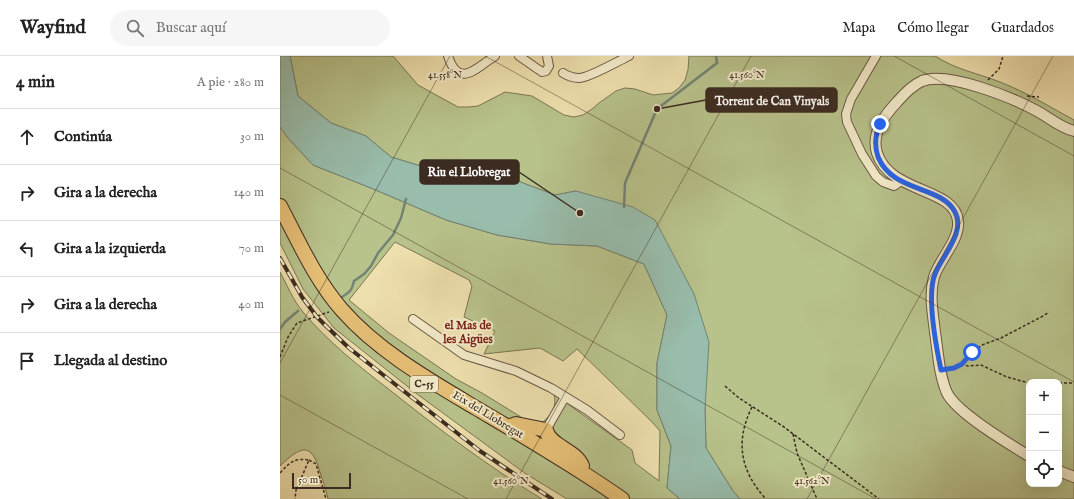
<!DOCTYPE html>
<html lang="es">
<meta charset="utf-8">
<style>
:root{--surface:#fff;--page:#f6f6f6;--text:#222;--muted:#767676;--line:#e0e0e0}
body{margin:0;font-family:"IM FELL English",serif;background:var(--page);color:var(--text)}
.controls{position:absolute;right:12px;bottom:12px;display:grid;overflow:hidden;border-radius:8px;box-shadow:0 4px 16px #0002}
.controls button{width:36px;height:36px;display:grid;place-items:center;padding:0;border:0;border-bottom:1px solid var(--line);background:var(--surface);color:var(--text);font:20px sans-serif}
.scale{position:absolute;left:12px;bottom:10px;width:59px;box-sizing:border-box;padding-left:4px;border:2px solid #3b2b20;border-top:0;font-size:11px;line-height:14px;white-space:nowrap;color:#3b2b20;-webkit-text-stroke:3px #f4ebca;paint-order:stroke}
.stop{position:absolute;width:12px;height:12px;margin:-9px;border:3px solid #2563eb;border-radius:50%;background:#fff}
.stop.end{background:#2563eb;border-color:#fff;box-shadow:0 1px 4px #0008}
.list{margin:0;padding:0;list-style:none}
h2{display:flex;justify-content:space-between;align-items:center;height:52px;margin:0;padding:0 16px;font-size:17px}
h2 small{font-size:13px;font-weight:400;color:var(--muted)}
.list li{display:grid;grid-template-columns:26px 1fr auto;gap:12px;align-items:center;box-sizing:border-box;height:56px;padding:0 16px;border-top:1px solid var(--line)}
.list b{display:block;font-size:15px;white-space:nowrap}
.list em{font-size:13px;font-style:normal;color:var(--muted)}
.icon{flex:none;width:22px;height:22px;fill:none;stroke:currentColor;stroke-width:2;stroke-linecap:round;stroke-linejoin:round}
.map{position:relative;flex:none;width:794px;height:443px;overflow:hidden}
header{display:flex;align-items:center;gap:24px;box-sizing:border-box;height:56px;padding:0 20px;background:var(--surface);border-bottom:1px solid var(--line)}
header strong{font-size:19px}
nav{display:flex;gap:22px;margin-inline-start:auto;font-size:14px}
.search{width:280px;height:36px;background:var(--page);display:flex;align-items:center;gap:10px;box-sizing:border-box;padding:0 14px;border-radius:22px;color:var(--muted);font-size:15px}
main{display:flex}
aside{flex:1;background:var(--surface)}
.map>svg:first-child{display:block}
</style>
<header>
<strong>Wayfind</strong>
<div class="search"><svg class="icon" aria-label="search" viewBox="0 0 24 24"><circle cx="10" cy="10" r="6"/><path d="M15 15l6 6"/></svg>Buscar aquí</div>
<nav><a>Mapa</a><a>Cómo llegar</a><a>Guardados</a></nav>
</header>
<main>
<aside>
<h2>4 min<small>A pie · 280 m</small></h2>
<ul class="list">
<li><svg class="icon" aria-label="ahead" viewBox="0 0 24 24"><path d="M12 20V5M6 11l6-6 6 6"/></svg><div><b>Continúa</b></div><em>30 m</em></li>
<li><svg class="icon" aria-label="right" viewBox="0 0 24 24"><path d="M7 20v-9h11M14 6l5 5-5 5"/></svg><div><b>Gira a la derecha</b></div><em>140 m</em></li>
<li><svg class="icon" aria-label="left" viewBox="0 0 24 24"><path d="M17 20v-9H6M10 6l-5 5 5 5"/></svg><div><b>Gira a la izquierda</b></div><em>70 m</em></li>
<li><svg class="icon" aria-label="right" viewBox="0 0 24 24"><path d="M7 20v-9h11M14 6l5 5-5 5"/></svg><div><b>Gira a la derecha</b></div><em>40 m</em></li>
<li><svg class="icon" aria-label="arrive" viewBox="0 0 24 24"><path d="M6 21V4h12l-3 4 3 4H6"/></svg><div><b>Llegada al destino</b></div></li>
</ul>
</aside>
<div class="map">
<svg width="794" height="443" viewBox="0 0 794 443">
<rect width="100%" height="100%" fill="#eee0ae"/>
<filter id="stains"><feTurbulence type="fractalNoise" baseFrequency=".005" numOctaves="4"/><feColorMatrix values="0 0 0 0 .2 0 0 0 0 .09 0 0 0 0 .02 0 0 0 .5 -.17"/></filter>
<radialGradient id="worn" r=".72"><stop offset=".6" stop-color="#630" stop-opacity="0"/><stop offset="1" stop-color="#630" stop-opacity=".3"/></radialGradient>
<path fill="#b8c28b" stroke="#7a7656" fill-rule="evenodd" d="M10 0H113L138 29 178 51H188L198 50 225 36 252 40 284 59 294 61 303 59 312 53 319 47 336 35 345 32 355 33 373 39 392 37 399 32 405 24 408 14 409 0H655C677 14 697 17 720 26 746 36 770 51 794 64V443H460L453 435 426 392 425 352 414 238 296 135 275 139 211 115 181 122 111 101 86 80 51 67 18 40ZM749 326H779V428H749Z
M0 71 8 82 33 109 91 132 166 164 217 179 271 188 317 190 364 208 387 259 377 307V354L391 390 387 432 400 443H287L246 418 137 338 54 272 23 233 0 187ZM115 186 189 224 192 230 184 261 215 275 204 298 260 292 283 305 297 293 370 364 380 375 379 425 355 407 352 394 274 338C277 351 272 358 263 366H249L202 337 176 323 109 277 69 244Z
M0 216C7 229 13 244 23 256 48 286 80 311 111 335 160 374 209 411 262 443H48C46 434 43 425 40 416 31 385 21 390 0 410Z"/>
<path fill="#99bdac" stroke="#738374" d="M0 0H10L18 40 51 67 86 80 111 101 180 122 211 115 275 139 296 135 353 151 375 164 414 238 429 286 425 352 426 392 453 435 460 443H400L387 432 391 390 377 354V307L387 259 364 208 317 190 271 188 217 179 166 164 91 132 33 109 8 82 0 71Z"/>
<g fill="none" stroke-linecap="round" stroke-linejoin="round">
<path stroke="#738374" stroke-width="2.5" d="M344 151 345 127 377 53 437 7 436 0
M62 241C70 236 72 234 74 225L84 218 91 210 98 197 113 179 121 162 126 143
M0 273 5 266 18 255"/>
<g stroke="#685844" stroke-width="10">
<path id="minor" d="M168 0C179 34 197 11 215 0
M239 0 262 16 266 15 269 10 267 0
M596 0 571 43 566 58 567 66 582 98 596 120 603 126 614 130 621 125
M283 17C288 20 293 22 299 22 309 22 338 5 349 0
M133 263 184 299 236 315 271 332 307 354 340 379
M266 374 285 341"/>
</g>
<g stroke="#685844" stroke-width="12">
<path id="tertiary" d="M749 400C729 388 677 357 667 337 659 319 658 296 655 276 653 258 649 239 654 221 659 204 680 184 678 165 675 131 610 138 597 97 591 77 604 60 617 46 624 38 633 29 642 25 668 15 733 42 757 55 768 61 781 72 794 75
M779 415 794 421"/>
</g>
<g stroke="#3b2b20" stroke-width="16">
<path id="trunk" d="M0 150C19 186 35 223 62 254 98 295 149 324 196 352 245 381 295 410 342 443
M228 371 236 368 266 374C269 390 296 394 302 410L300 415"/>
</g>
<path stroke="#3b2b20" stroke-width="1.5" stroke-dasharray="3 2" stroke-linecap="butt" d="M708 24 719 13 723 0
M747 40 759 41
M0 301 8 281 17 267 49 256
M681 308 688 310 701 309 727 321 749 327
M670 312 681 308 687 301 702 289 721 282 763 260 769 256
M779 327H794
M445 330 459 342 504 371 599 443
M472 351C455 385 460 415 486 443
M513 378 517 397 537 443
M29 404 36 408 46 443
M0 417C10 406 14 402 29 404L16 434 15 443"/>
<use href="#minor" stroke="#f4ebca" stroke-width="8"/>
<use href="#tertiary" stroke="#f4ebca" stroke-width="10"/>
<use href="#trunk" stroke="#e7c077" stroke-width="14"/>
<g stroke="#3b2b20" stroke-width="4">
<path id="rail" d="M0 202 22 241 37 261 45 269 69 292 200 395 272 443"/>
</g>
<use href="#rail" stroke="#f4ebca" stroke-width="2.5" stroke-dasharray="8" stroke-linecap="butt"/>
</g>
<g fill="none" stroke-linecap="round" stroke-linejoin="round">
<path stroke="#2563eb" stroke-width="5" d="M600 68C595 79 594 89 598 101 613 137 661 129 675 156 686 176 662 200 655 218 646 240 656 290 661 314L674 312 682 308 692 296"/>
</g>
<path fill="none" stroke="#3b2b20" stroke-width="1" stroke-opacity="0.45" d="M205 0 794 326M614 0 794 100M0 112 596 443M0 307 170 0M0 339 188 443M226 443 471 0M527 443 773 0"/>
<g text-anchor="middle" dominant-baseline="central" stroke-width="4" stroke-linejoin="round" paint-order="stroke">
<rect fill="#f4ebca" stroke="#726553" stroke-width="1" x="130" y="320" width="28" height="16" rx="3"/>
<g font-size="10" font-weight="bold" fill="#3b2b20">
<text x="144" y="328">C-55</text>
</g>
<g font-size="11" fill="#3b2b20" stroke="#f4ebca">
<text transform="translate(208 359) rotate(31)">Eix del Llobregat</text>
</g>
<g font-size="12" font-weight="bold" fill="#7a1f14" stroke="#f4ebca">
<text x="188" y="269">el Mas de<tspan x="188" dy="14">les Aigües</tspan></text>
</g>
</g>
<g font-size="10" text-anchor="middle" fill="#3b2b20" stroke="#f4ebca" stroke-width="4" stroke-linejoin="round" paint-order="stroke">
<text x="165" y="22">41.558°N</text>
<text x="467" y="22">41.560°N</text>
<text x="231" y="428">41.560°N</text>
<text x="532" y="428">41.562°N</text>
</g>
<path fill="none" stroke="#3b2b20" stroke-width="1.5" d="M377 53L426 44M300 157L239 116"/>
<g fill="#3b2b20" stroke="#f4ebca" stroke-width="1.5">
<circle cx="377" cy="53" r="4"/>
<circle cx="300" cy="157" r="4"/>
</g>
<g fill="#3b2b20" stroke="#3b2b20" stroke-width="1.5">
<rect x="426" y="32" width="131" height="24" rx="4"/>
<rect x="140" y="104" width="99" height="24" rx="4"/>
</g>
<g font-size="12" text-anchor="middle" font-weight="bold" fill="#fff">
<text x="492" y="49">Torrent de Can Vinyals</text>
<text x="189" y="120">Riu el Llobregat</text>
</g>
<rect width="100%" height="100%" filter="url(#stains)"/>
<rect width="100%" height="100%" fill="url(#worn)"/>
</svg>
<div class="controls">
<button>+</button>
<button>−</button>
<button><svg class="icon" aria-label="locate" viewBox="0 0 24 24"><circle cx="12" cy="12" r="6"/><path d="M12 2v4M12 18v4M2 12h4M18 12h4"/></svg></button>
</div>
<div class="scale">50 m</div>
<div class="stop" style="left:692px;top:296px"></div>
<div class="stop end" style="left:600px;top:68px"></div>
</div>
</main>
